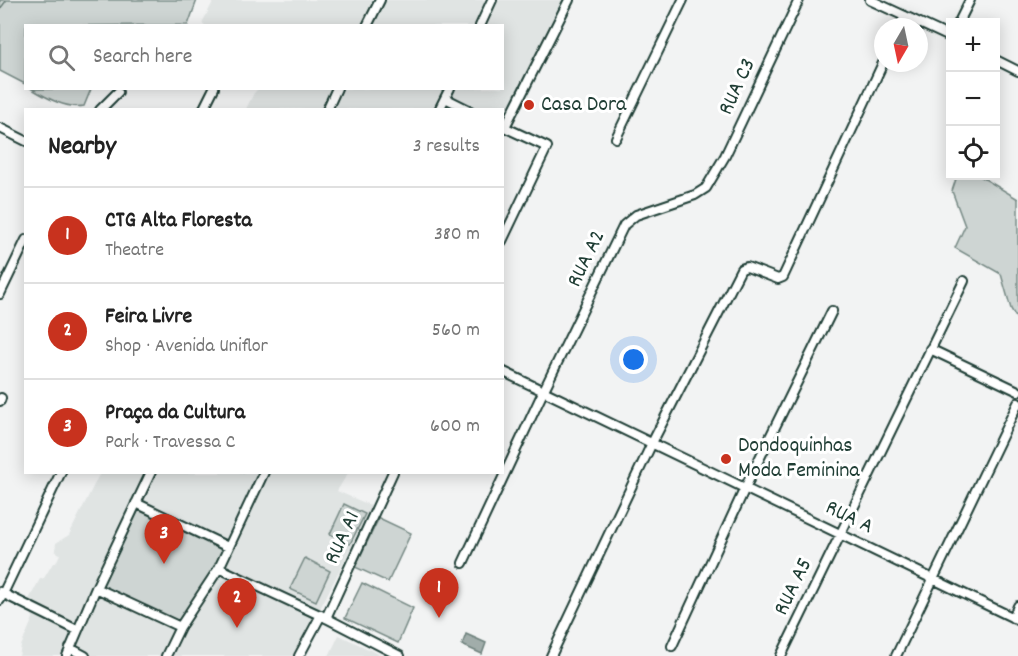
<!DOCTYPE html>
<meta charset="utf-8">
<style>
:root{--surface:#fff;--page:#f2f2f2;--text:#222;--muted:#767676;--line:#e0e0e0;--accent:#c8321e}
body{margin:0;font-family:Dekko,sans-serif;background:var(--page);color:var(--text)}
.controls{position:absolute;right:18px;top:18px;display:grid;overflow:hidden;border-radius:0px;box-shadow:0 3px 15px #0003}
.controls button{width:54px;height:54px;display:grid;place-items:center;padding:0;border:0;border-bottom:2px solid var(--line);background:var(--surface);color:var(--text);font:30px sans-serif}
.compass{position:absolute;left:874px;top:18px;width:54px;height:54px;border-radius:50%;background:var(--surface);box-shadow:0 3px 15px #0003;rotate:189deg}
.you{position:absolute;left:634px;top:360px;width:21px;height:21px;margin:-15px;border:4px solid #fff;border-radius:50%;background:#1a73e8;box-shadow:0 0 0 9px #1a73e833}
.badge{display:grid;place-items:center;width:39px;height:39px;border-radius:50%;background:var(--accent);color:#fff;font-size:20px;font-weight:700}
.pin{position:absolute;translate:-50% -50px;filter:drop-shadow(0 2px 3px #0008)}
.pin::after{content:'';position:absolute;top:32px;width:21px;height:18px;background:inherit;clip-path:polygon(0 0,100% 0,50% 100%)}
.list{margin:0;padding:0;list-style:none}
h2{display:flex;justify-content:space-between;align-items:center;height:78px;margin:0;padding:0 24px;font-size:26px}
h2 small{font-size:20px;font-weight:400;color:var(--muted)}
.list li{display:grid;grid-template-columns:39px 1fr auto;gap:18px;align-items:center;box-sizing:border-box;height:96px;padding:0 24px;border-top:2px solid var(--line)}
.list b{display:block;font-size:22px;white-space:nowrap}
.list p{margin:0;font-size:20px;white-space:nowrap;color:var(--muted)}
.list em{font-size:20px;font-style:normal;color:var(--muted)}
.icon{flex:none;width:33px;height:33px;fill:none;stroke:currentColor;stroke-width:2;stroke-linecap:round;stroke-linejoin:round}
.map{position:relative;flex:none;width:1018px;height:656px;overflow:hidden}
.search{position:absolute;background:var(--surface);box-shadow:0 3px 15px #0003;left:24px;top:24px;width:480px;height:66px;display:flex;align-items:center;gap:15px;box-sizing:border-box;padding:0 21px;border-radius:0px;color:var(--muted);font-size:22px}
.panel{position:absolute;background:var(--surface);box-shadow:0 3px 15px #0003;left:24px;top:108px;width:480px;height:366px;border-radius:0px}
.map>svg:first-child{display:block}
</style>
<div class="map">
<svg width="1018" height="656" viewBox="0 0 1018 656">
<rect width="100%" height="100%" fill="#f2f3f3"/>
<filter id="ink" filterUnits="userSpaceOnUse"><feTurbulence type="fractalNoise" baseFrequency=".0167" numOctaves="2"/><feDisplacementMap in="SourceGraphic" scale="12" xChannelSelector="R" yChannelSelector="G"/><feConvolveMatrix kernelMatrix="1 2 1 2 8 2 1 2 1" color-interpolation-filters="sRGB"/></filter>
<g filter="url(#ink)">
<path fill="#e0e4e3" d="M214 0H564L505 120 503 121 502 110 246 109 254 93 258 89 502 88V26H206L202 23Z
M100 473H348L337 491 372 506 296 656H19L21 646 33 618 27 603 40 579 44 578 53 563H56L60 554 55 551 56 543 69 535Z
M339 635 383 656H329Z"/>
<path fill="#ced5d3" stroke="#768984" stroke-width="1.5" d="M0 0H197L188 25 26 26 25 84 0 71Z
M32 89H91L84 106C66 109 47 98 32 89Z
M957 176H980L1018 199V321L1011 309 1001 274 955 248 965 226 952 191Z
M344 504 365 514 350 544 330 534Z
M136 507 224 547 207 581 179 623 102 586Z
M379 518 411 533 388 582 355 567Z
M305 558 330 571 316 601 290 589Z
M362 583 413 608 398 643 345 618Z"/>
<path fill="#a1adaa" stroke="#6d807b" stroke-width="1.5" d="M466 634 486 643 482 654 462 645Z"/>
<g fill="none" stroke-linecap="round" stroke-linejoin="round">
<path stroke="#6d807b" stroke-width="1.5" d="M0 9 6 1"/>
<g stroke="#1f3d34" stroke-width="12">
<path id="minor" d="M870 0 950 37
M959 22 970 0
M367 26 380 0
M480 26 492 0
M900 27 905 16
M996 60 1018 71
M445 98 469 110
M100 110 118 92
M203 110 214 88
M327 110 337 88
M439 110 450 88
M502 126 547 147 502 241
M505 127 569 0
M0 128 26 141
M616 138 683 0
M0 294 26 240
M930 349 1018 391
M502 371 1018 620
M0 401 1 398
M136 503 228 547
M463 563 543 392 624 225 636 215 695 195 706 188 725 156 799 0
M219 568 326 618 400 656
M96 588 180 627
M0 592 77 630
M0 600 61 472
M326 618 393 472
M1013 618 1018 606
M672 646 745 488 832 311
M70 648 85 656
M67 656 96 588 151 472
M166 656 180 627 219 568 264 472
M299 656 321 615
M551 656 652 443 741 269 747 267 778 279 783 277 883 63
M781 656 964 281
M896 656 1018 403"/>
</g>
<use href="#minor" stroke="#fff" stroke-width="8"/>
</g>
</g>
<g fill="#c8321e" stroke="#fff" stroke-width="2">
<circle cx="529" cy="105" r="6"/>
<circle cx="726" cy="459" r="6"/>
</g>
<g text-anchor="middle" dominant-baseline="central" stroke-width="6" stroke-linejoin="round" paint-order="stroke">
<g font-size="22" fill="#1f3d34" stroke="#fff">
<text transform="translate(738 87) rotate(-65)">RUA C3</text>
<text transform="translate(587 259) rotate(-64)">RUA A2</text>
<text transform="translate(849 518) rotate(26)">RUA A</text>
<text transform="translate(343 538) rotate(-65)">RUA A1</text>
<text transform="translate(794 587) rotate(-64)">RUA A5</text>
</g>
<g font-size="22" fill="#1f3d34" stroke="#fff" text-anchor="start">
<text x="541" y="105">Casa Dora</text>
<text x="738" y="446">Dondoquinhas<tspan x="738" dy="25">Moda Feminina</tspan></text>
</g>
</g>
</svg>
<div class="controls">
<button>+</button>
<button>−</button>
<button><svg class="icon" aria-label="locate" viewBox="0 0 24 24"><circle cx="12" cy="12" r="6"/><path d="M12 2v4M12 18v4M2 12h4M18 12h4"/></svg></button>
</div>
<svg class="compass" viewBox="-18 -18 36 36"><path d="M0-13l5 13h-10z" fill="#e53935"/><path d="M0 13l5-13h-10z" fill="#767676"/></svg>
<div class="you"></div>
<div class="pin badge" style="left:439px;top:618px">1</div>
<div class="pin badge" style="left:237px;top:628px">2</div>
<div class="pin badge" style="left:164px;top:564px">3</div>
<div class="search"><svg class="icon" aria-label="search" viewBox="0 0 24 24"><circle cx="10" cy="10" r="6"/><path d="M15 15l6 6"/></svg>Search here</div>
<section class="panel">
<h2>Nearby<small>3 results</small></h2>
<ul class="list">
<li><span class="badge">1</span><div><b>CTG Alta Floresta</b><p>Theatre</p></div><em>380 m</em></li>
<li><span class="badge">2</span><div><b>Feira Livre</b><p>Shop · Avenida Uniflor</p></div><em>560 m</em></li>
<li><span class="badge">3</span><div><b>Praça da Cultura</b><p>Park · Travessa C</p></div><em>600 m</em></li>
</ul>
</section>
</div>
